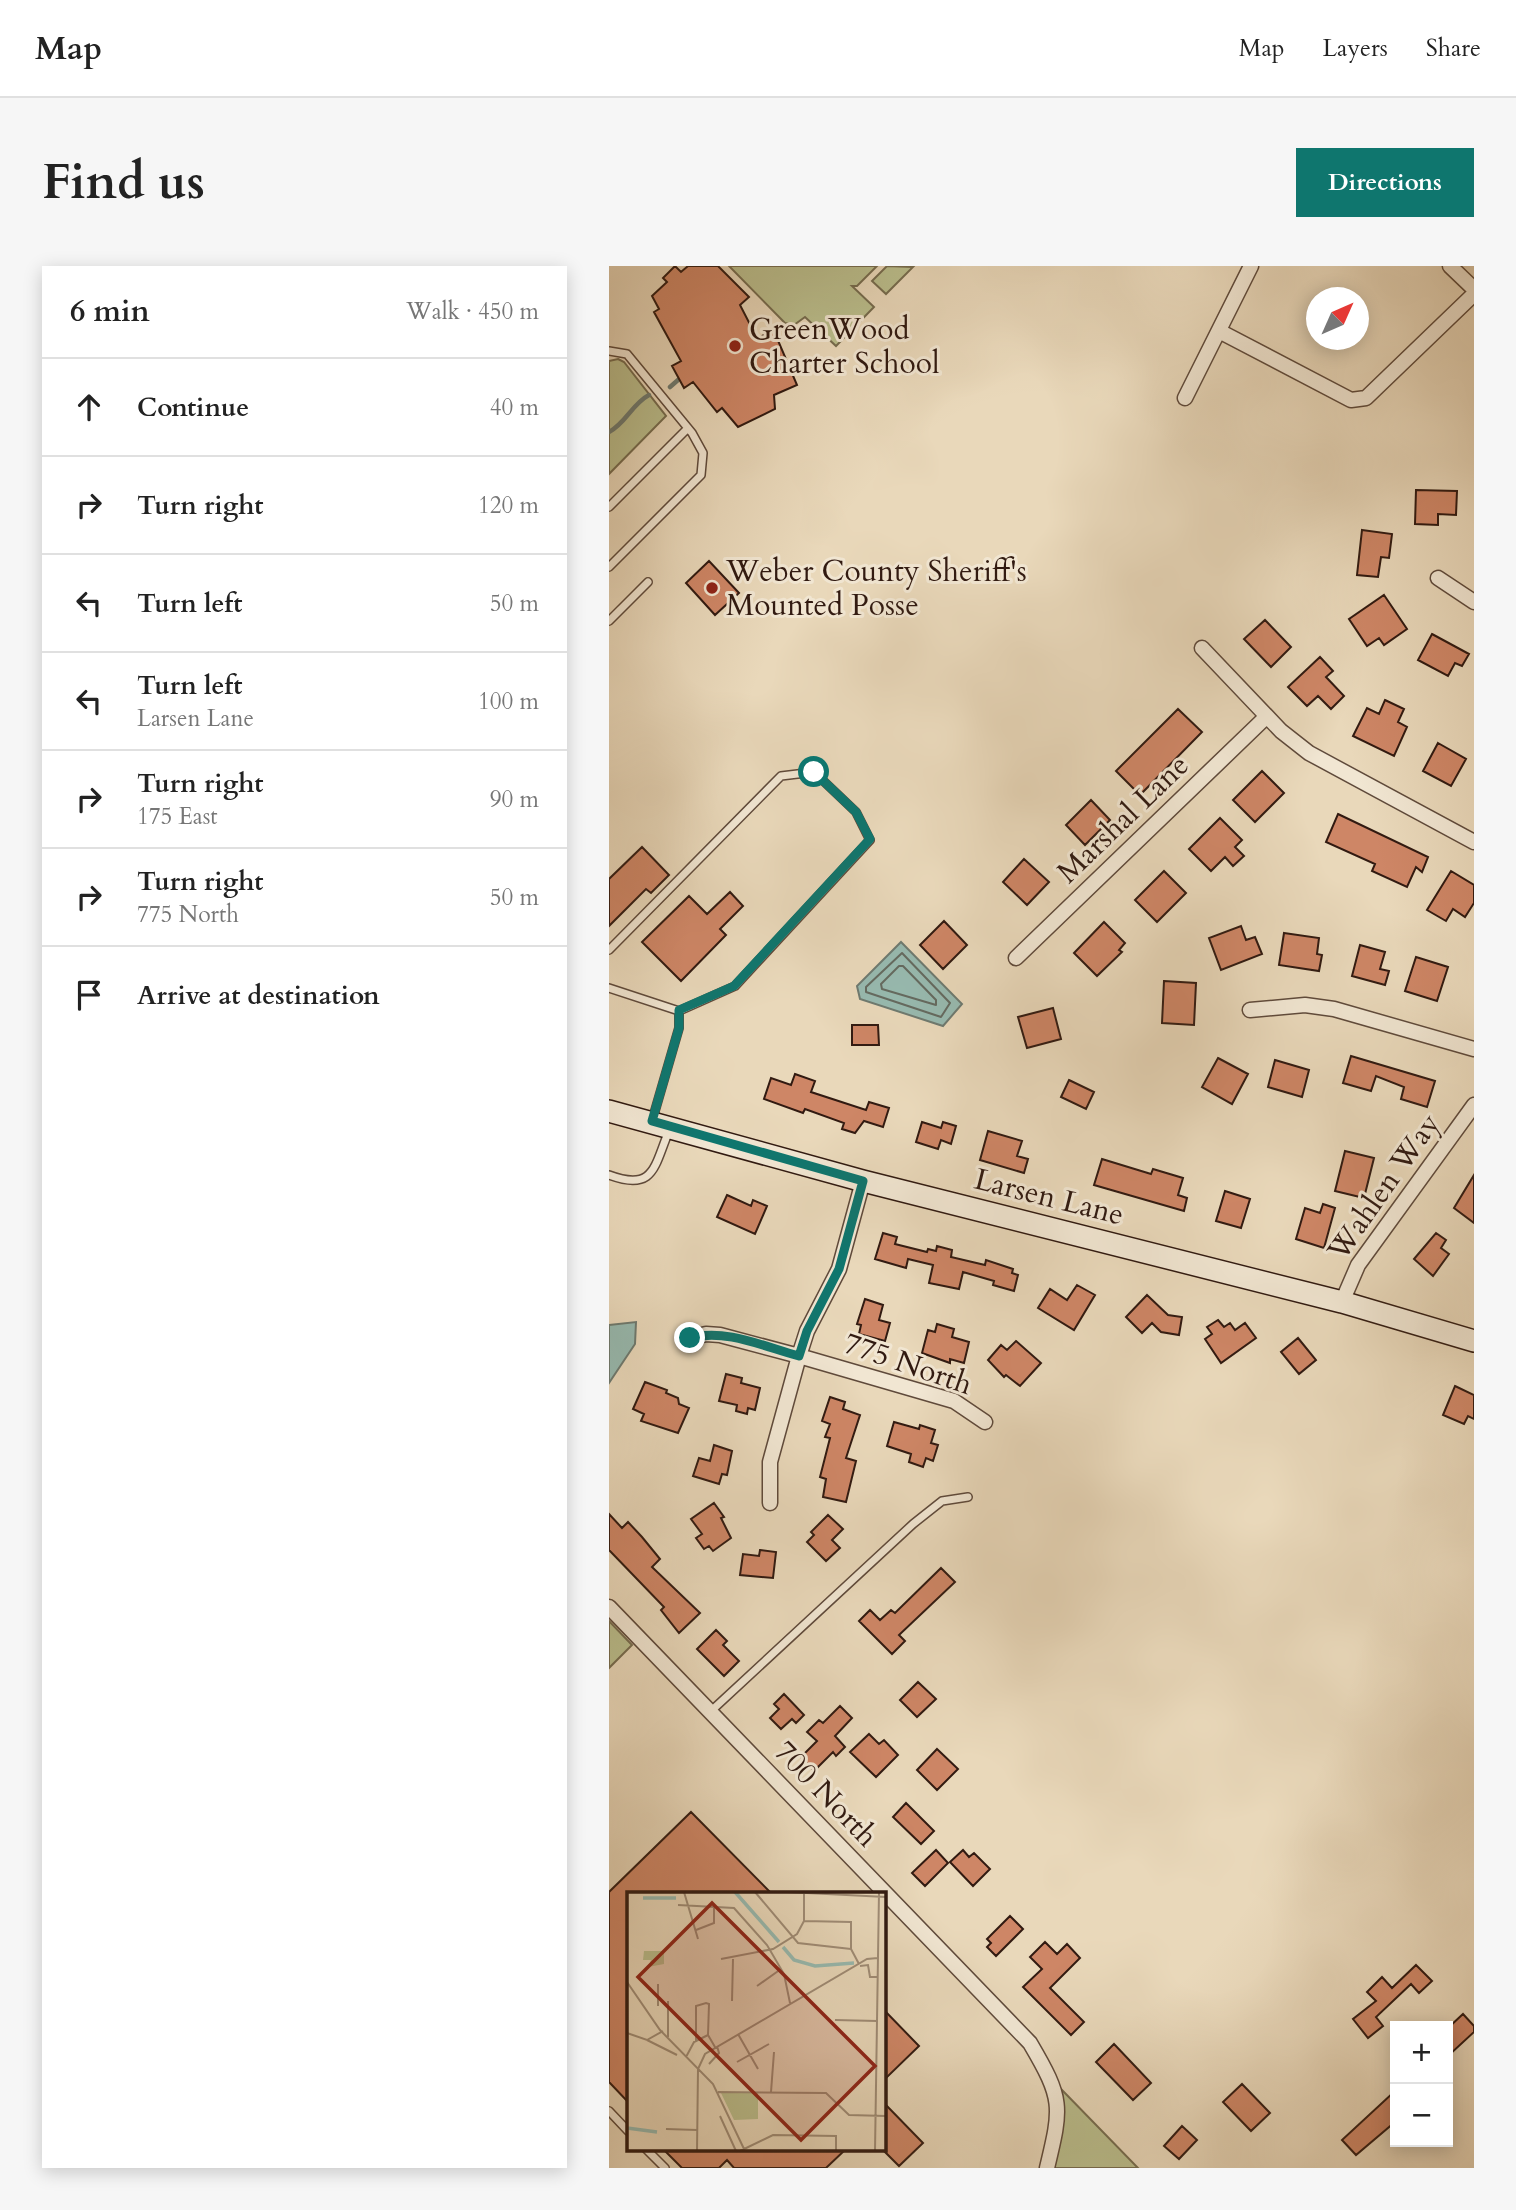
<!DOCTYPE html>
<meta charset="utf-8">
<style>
:root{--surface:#fff;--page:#f6f6f6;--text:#222;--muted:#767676;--line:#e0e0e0;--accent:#0f766e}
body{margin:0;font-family:Cardo,serif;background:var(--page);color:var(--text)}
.controls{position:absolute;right:21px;bottom:21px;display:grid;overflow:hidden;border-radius:0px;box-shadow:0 4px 18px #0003}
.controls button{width:63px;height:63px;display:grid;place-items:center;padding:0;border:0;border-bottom:2px solid var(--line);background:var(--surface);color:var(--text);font:35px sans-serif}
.compass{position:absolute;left:697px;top:21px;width:63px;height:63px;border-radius:50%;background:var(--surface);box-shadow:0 4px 18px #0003;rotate:45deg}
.stop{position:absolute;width:21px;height:21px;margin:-16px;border:5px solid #0f766e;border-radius:50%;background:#fff}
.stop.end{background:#0f766e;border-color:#fff;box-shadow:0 2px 7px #0008}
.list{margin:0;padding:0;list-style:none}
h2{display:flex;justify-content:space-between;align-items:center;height:91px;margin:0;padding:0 28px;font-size:30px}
h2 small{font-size:23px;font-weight:400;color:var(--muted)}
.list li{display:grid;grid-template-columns:46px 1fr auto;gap:21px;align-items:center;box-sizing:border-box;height:98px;padding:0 28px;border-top:2px solid var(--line)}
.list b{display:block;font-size:26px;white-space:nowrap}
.list p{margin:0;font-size:23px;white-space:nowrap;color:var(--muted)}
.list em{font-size:23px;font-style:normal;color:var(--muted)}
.icon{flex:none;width:38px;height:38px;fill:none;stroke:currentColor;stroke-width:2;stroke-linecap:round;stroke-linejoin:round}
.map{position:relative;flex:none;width:865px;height:1902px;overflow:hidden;border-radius:0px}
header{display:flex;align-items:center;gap:42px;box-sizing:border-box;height:98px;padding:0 35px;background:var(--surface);border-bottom:2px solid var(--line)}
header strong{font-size:33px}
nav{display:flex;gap:38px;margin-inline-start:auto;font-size:24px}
.intro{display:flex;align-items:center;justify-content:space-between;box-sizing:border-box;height:168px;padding:0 42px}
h1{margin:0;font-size:49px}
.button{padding:18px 32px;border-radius:0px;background:var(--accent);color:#fff;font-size:24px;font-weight:700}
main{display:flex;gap:42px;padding:0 42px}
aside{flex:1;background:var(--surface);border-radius:0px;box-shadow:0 4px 18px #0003}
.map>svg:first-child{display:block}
</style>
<header>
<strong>Map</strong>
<nav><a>Map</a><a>Layers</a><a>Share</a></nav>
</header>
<div class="intro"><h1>Find us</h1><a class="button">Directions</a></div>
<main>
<aside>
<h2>6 min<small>Walk · 450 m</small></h2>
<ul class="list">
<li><svg class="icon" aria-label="ahead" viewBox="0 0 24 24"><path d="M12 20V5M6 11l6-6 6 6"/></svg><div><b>Continue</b></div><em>40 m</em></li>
<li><svg class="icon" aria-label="right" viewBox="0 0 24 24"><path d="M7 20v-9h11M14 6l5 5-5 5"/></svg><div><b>Turn right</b></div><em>120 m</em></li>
<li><svg class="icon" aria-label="left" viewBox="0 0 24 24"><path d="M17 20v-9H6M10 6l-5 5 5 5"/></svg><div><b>Turn left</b></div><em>50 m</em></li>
<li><svg class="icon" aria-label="left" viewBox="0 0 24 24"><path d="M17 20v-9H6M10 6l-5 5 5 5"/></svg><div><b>Turn left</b><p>Larsen Lane</p></div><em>100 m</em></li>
<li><svg class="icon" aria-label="right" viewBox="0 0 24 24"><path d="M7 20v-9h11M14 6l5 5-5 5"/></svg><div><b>Turn right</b><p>175 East</p></div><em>90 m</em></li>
<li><svg class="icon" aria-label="right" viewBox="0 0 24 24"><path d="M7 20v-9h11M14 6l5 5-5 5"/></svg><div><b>Turn right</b><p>775 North</p></div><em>50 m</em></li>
<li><svg class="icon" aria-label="arrive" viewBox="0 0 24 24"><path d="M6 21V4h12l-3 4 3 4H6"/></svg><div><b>Arrive at destination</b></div></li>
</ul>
</aside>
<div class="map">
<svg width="865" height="1902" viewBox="0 0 865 1902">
<rect width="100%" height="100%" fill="#e9d8ba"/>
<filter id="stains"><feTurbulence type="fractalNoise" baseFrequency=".00286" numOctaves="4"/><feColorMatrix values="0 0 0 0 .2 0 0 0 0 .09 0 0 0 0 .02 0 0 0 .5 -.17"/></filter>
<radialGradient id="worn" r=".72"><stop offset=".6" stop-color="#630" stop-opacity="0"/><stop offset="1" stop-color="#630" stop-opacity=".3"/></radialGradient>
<path fill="#babe8d" stroke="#766c4f" stroke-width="2" d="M120 0H268L248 20H243L265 41 227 80 196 51 185 59 176 57Z
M278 0 304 1 277 28 263 15Z
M9 93 15 96 57 150 0 208V95Z
M0 1355 23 1379 0 1402Z
M453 1824 529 1902H443L455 1852Z"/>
<path fill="#97bab0" stroke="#6e7a70" stroke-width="2" d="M292 676 353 738 334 760 251 733 248 720Z
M27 1056 26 1078 0 1117V1059Z"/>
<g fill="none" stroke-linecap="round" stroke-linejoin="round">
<path stroke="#646a60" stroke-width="2" d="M293 687 341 737 332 751 257 726V721Z
M290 700H294L327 734V739L273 723 272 718Z"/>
<path stroke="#6e7a70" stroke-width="4.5" d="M61 121 69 114
M0 166C17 157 23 138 40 129"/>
</g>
<path fill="#ce8666" stroke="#311a11" stroke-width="2" d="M66 0 72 6 79 0H109L140 31 131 39 148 72 165 65 188 119 165 129 166 143 129 161 113 142 108 146 84 116 75 122 63 100 72 95 45 46 50 43 43 30 58 16 54 12Z
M807 224 848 225 847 249 829 248V259L806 258Z
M753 264 783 268 780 292 772 291 769 311 748 309Z
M100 295 130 327 106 349 77 317Z
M775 329 798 363 775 379 770 372 758 380 740 353Z
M656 354 682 381 662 401 635 373Z
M823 368 860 388 853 400 846 397 839 410 809 394Z
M711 391 724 405 717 411 735 430 722 443 709 430 698 440 679 421Z
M776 434 795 443 789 456 798 461 785 490 744 470 758 442 770 448Z
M569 443 593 466 531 529 507 505Z
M829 477 857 493 842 520 814 505Z
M653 505 675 527 646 556 624 534Z
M482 534 501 554 476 579 457 559Z
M729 548 819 591 813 606 807 601 798 621 763 605 766 598 717 576Z
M611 552 633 574 626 581 635 590 624 600 616 591 602 605 580 583Z
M33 581 60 609 42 627 37 623 0 660V613Z
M415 593 440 616 418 639 394 616Z
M555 605 577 627 548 656 526 634Z
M842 605 865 619V637L856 651 844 643 837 655 818 644Z
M121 626 134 640 111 663 117 669 72 715 33 676 80 630 98 648Z
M335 655 358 679 334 703 311 679Z
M495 656 516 677 510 684 513 686 488 710 465 687Z
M632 660 637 674 646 671 653 688 612 704 600 672Z
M675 667 710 672 708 688 713 689 710 705 670 699Z
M751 679 776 686 771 703 780 705 776 719 743 710Z
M807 691 839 701 828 735 796 725Z
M555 715 587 717 585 759 553 757Z
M444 742 452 773 418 782 409 751Z
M243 759H269L270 779H243Z
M742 790 826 815 818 841 792 833 795 821 767 810 762 825 734 817Z
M609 792 639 808 623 838 593 821Z
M666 794 700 804 693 831 659 821Z
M186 808 206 815 202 826 257 844 260 836 280 842 274 861 255 855 246 867 233 863 235 857 196 843 194 847 155 833 162 812 182 819Z
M460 814 485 826 477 843 452 831Z
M313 856 332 862 334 856 347 860 342 878 332 874 329 883 307 876Z
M379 865 413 875 408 890 419 893 415 907 371 894Z
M736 885 765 892 755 932 726 925Z
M493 893 542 908 544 903 574 912 569 929 578 932 575 945 485 919Z
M865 909V957L845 942Z
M616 925 641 933 632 962 607 955Z
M118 929 142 940 144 934 158 940 146 968 108 951Z
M714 938 726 942 715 982 687 973 696 942 711 947Z
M274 967 288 971 286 978 318 986 319 983 327 985 328 980 343 984 342 991 376 999 377 994 404 1003 403 1007 409 1009 405 1025 384 1019 385 1015 354 1006 350 1023 320 1017 324 999 299 993 297 1002 266 993Z
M827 967 837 974 832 982 840 988 824 1010 805 993Z
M468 1019 486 1029 465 1064 429 1042 441 1023 458 1034Z
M538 1029 559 1049 573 1051 570 1069 552 1066 543 1057 533 1067 517 1051Z
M256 1033 274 1039 270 1054 281 1057 276 1075 250 1068 252 1059 248 1058Z
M609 1054 615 1061 621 1057 626 1064 636 1057 647 1072 612 1097 596 1073 603 1068 598 1061Z
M328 1058 345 1063 343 1071 360 1076 355 1097 341 1093V1097L313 1087 319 1064 326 1066Z
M689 1072 707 1094 690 1108 672 1086Z
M407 1075 432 1097 411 1120 397 1109 395 1111 379 1094 392 1079 398 1084Z
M117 1108 133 1112 132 1117 151 1122 146 1144 139 1142 138 1148 127 1145 128 1139 110 1135Z
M36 1116 58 1124 57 1127 69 1132 70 1138 80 1142 69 1167 32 1155 35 1148 24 1143Z
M846 1120 865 1129V1153L859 1150 855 1158 834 1149Z
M221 1131 236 1136 234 1143 251 1149 237 1192 247 1195 237 1236 214 1231 217 1213 211 1211 221 1172 216 1171 221 1158 213 1155Z
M285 1156 310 1163 311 1159 326 1164 322 1177 329 1179 324 1195 317 1192 314 1201 300 1196 302 1188 278 1180Z
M105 1179 123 1185 118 1209 113 1208 110 1218 84 1210 90 1192 101 1195Z
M105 1237 115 1251 112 1252 122 1272 104 1285 100 1280 95 1283 87 1272 93 1268 82 1253Z
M0 1248 13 1262 19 1256 33 1271 51 1293 43 1301 91 1347 70 1367 52 1344 55 1341 0 1284Z
M219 1249 234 1263 223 1274 231 1282 217 1295 198 1276 205 1269 202 1266Z
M151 1284 167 1286 164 1312 131 1309 134 1288 150 1290Z
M332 1302 346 1316 290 1369 296 1375 283 1388 250 1355 261 1344 271 1354 282 1344 286 1347Z
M107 1364 118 1375 114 1379 130 1395 115 1410 88 1383Z
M309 1416 327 1433 308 1451 291 1434Z
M175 1428 195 1449 187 1457 183 1453 172 1463 161 1452 170 1443 165 1438Z
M231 1440 243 1452 226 1470 236 1481 227 1490 224 1486 205 1505 192 1491 208 1475 198 1466 210 1454 214 1457Z
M260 1468 270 1478 275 1474 289 1489 267 1511 241 1486Z
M328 1483 349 1503 328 1524 308 1504Z
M297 1537 325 1565 312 1578 284 1551Z
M82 1546 162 1627H19V1836L0 1816V1626Z
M327 1584 339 1597 316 1620 303 1607Z
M354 1584 360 1591 365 1587 381 1603 364 1620 341 1596Z
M401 1650 414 1663 387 1690 378 1681 382 1677 378 1673Z
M436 1676 448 1688 458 1678 471 1692 441 1722 475 1756 462 1769 414 1721 433 1703 421 1691Z
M807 1699 823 1715 810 1727 802 1718 767 1751 774 1760 759 1772 744 1753 767 1735 758 1726 773 1711 783 1722Z
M275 1744 310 1780 275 1814Z
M854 1748 865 1760V1766L839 1790V1762Z
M505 1778 542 1817 524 1834 487 1796Z
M633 1818 661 1847 642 1865 614 1836Z
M786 1825V1856L747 1889 733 1874Z
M275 1837 314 1877 290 1900 275 1885Z
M573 1860 588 1874 570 1893 555 1880Z
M54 1883H237L217 1902H125L118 1894 110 1902H73Z"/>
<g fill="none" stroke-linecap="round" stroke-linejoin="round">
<g stroke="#5f4a3b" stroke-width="10">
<path id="lane" d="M0 85 18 88 83 167 94 187 92 209 0 301
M0 241 79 162
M0 355 39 316
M0 684 172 510 205 506 247 546 261 574 126 720 70 745 0 722
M43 855 70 762V745
M0 909C46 926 45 900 60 865
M101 1446 304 1258 333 1235 359 1231
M0 1845 19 1865
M37 1883 56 1902"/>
</g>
<g stroke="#5f4a3b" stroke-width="17">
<path id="street" d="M841 0 865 23
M610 65 742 134 757 132 865 28
M576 132 642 0
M829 312 865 336
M593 382 672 465 700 487 865 576
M407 692 657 451
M641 744 696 739 725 743 865 783
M733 1036 749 999 865 839
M81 1072 97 1068 111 1069 190 1090 345 1135 376 1156
M161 1237V1196L190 1090 198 1065 230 1003 254 915
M0 1341 421 1777C454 1833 453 1840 438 1902"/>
</g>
<g stroke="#311a11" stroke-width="24">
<path id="secondary" d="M0 845 254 915 733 1036 865 1075"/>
</g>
<use href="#lane" stroke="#f1e6d2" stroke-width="7"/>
<use href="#street" stroke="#f1e6d2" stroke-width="14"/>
<use href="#secondary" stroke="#f1e6d2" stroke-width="21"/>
</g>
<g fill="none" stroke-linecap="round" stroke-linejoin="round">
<path stroke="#0f766e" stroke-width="9" d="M81 1072C116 1062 156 1081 190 1090L198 1065 230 1003 254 915 43 855 70 762V744L125 720 261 573 247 546 205 506"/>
</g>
<g fill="#8f2418" stroke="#f1e6d2" stroke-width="2.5">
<circle cx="126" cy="80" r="7"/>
<circle cx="103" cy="322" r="7"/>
</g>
<g text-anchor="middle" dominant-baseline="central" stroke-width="6" stroke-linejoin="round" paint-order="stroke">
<g font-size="30" fill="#311a11" stroke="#f1e6d2" text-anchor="start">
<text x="140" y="63">GreenWood<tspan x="140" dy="34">Charter School</tspan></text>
<text x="117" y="305">Weber County Sheriff's<tspan x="117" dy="34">Mounted Posse</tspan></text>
</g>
<g font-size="30" fill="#311a11" stroke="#f1e6d2">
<text transform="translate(514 553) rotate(-44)">Marshal Lane</text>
<text transform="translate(775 921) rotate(-55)">Wahlen Way</text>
<text transform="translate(440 931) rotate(14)">Larsen Lane</text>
<text transform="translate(299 1098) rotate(19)">775 North</text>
<text transform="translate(217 1528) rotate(46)">700 North</text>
</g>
</g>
<g transform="translate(18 1626)">
<rect width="259" height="259" fill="#e9d8ba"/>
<path d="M17 59H37V72L21 75 24 68H16ZM94 201H131V227L107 228Z" fill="#babe8d"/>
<path fill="none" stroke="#97bab0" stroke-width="3.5" d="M108 0 152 50M16 6H49M156 55 167 68 188 74 227 71M0 236 30 240"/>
<path fill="none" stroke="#9f8c76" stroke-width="2" d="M57 0 71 47M128 0 171 51 224 57M160 0 259 5M51 13 107 16 140 53 157 82 163 111M177 29 224 30V57L232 72M69 38 87 31V13M94 67 146 57 170 42 177 29V0M233 74 241 73 243 85H251M0 90 33 138 86 192 118 259M31 92V114M130 94 154 77M105 109 106 67M208 128 250 129M0 141 20 148 36 139M111 142 131 177M41 145V109M20 148 50 163M69 149V114L79 111 82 112 81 143 88 155M59 165 67 150 81 143M110 170 142 152M82 172 92 161 90 154M91 200 199 201 222 223 259 224M144 200 147 160M93 224 109 259M39 237 70 238M70 259 71 177 78 162 240 67 251 66M113 259 146 243 209 244V259M248 259 252 0"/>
<path fill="#8f2418" fill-opacity="0.15" stroke="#8f2418" stroke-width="3.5" d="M85 11 248 174 174 248 11 85Z"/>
<rect width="259" height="259" fill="none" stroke="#311a11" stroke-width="3.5"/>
</g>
<rect width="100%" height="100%" filter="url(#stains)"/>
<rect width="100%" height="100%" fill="url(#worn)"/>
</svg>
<div class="controls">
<button>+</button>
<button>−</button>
</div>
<svg class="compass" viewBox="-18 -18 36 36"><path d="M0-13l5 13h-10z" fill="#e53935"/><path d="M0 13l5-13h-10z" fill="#767676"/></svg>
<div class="stop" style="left:205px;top:506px"></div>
<div class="stop end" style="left:81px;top:1072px"></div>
</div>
</main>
